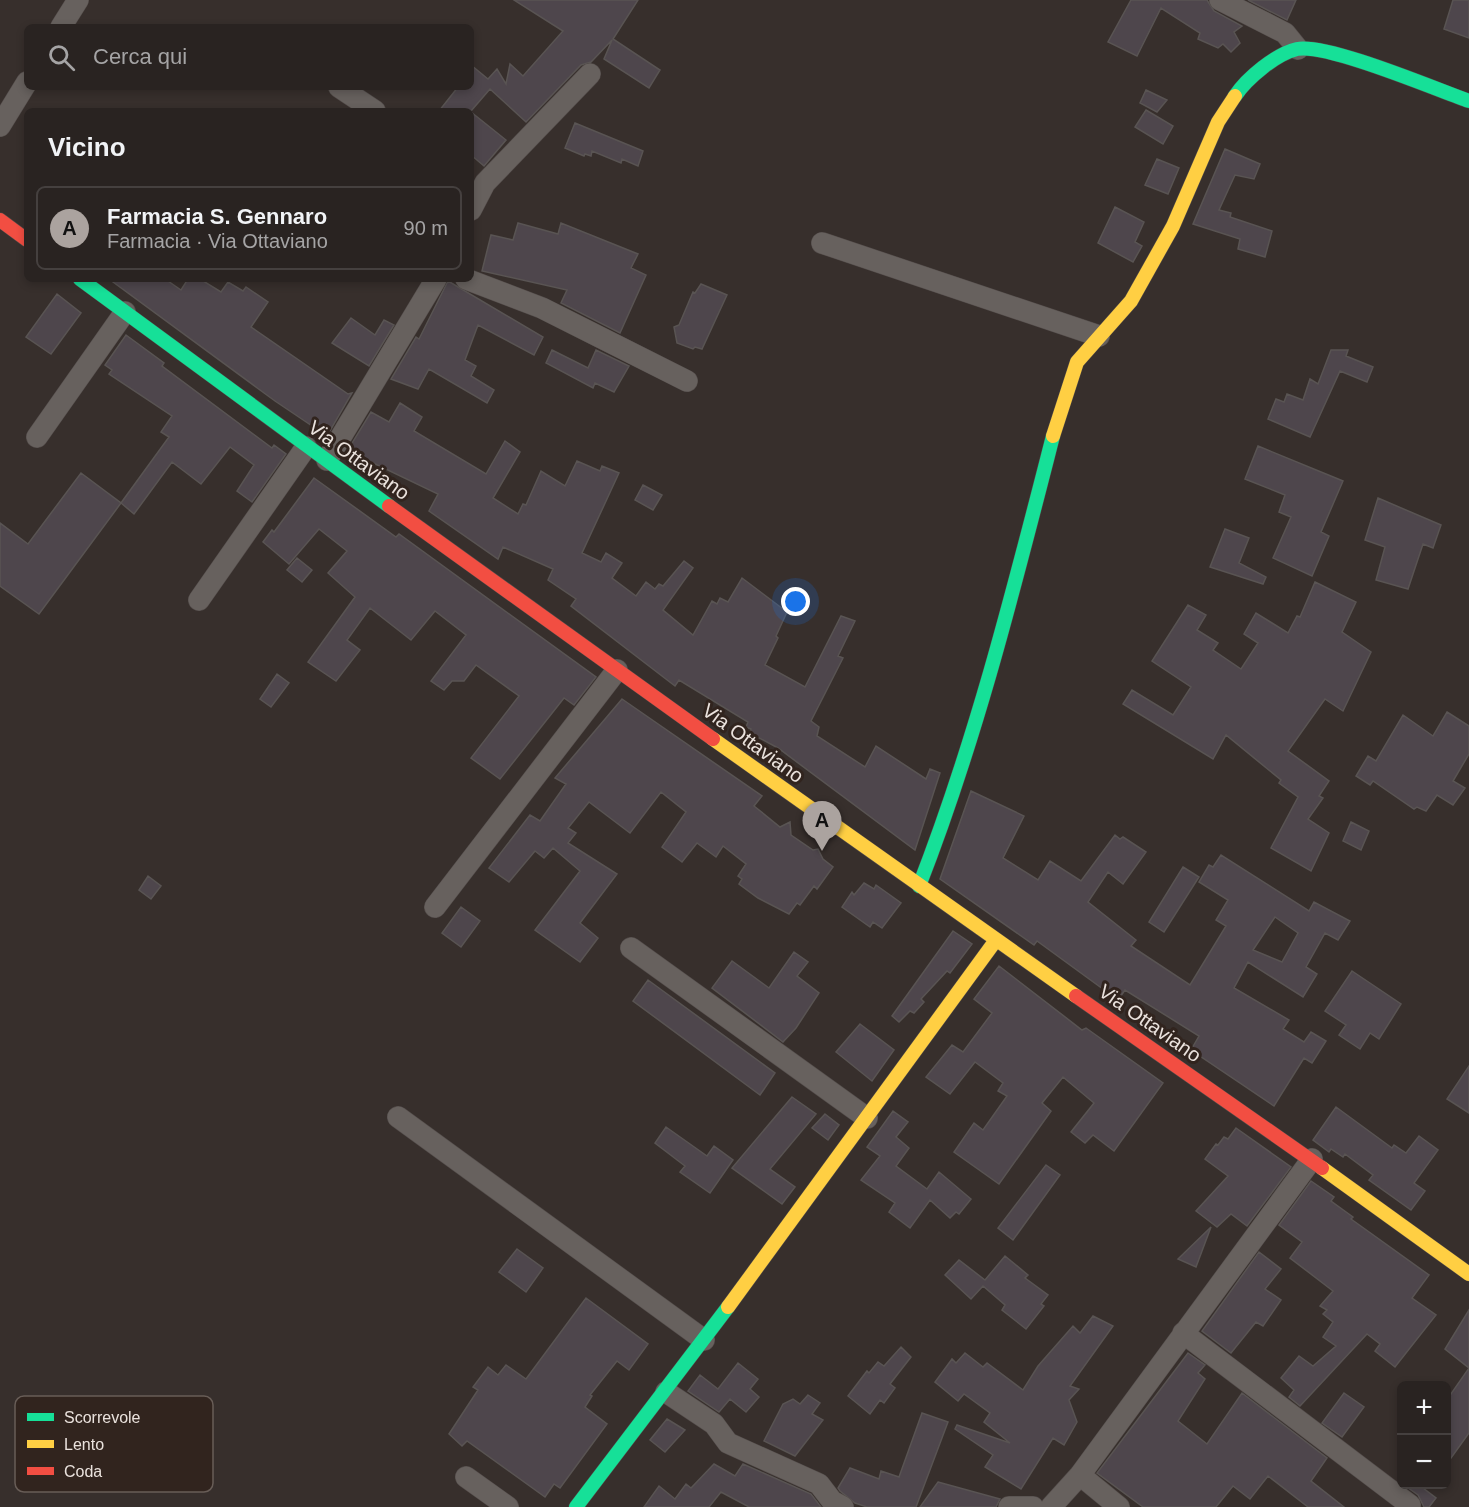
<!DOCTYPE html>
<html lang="it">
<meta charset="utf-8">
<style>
:root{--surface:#292321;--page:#312b2a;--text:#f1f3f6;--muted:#a5a4a5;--line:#45403f;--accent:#aba39f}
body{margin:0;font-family:Arial,sans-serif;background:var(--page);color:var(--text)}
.controls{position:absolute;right:18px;bottom:18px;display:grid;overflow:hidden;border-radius:9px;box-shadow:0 3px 9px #0003}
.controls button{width:54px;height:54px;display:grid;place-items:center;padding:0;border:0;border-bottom:2px solid var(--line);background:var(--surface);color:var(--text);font:30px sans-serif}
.you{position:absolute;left:796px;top:602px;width:21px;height:21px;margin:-15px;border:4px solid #fff;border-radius:50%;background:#1a73e8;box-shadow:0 0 0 9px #1a73e833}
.badge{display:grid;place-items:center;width:39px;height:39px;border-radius:50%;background:var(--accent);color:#111;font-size:20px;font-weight:700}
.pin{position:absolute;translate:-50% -50px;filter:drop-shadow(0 2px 3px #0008)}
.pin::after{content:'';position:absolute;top:32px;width:21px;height:18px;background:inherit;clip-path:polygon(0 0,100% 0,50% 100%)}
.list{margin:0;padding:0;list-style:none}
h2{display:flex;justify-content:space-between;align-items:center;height:78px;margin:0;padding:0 24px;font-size:26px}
h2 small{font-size:20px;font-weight:400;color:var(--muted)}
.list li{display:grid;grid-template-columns:39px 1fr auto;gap:18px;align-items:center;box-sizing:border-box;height:84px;margin:0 12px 12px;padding:0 12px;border:2px solid var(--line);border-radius:9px}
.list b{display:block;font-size:22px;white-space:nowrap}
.list p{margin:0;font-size:20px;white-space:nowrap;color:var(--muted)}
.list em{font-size:20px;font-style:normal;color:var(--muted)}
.icon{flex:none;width:33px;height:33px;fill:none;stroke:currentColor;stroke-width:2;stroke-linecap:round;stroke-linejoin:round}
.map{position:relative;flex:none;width:1469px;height:1507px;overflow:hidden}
.search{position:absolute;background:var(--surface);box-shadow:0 3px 9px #0003;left:24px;top:24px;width:450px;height:66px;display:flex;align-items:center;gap:15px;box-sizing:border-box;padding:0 21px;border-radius:9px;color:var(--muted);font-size:22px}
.panel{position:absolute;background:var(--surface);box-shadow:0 3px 9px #0003;left:24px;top:108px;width:450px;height:174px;border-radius:9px}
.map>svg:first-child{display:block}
</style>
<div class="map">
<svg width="1469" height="1507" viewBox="0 0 1469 1507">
<rect width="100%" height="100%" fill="#372f2c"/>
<path fill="#4e464c" stroke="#595453" stroke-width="1.5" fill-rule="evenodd" d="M514 0H638L613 39 660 70 649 88 604 59 612 40 591 62 581 65 526 122 490 89 471 111H439L458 87H471V65L488 79 497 69 506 84 510 64 523 76 563 31Z
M1131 0H1207L1214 11 1242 26 1234 32 1240 43 1231 52 1223 44 1218 48 1198 39 1200 33 1161 8 1137 56 1108 42Z
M1248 0H1296L1287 20Z
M1453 0H1469V38L1444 29Z
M1146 90 1167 100 1157 112 1140 103Z
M1146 110 1173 126 1163 144 1135 127Z
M471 112 506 140 484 166 471 155Z
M575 123 643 151 638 166 622 159 621 163 592 151 591 156 585 154 584 156 565 148Z
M1225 149 1260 164 1254 179 1235 175 1219 210 1231 213 1230 217 1272 231 1265 257 1238 249 1240 239 1193 224Z
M1157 159 1179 168 1168 194 1145 185Z
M1115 207 1144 222 1135 242 1142 246 1133 262 1098 243Z
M518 223 558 234 561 223 638 254 631 268 646 275 620 333 561 303 567 290 482 271 491 235 513 240Z
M109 279H165L181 290 188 279H200L221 292 228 282 243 291 246 287 268 302 251 327 348 394 352 393 327 436 275 401Z
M448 281 543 337 534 355 478 325 465 360 476 366 471 376 494 390 487 403 429 369 418 389 391 379 416 337 419 339Z
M701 284 727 295 702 349 695 347 693 349 677 343 674 327 679 325 693 292 695 293Z
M57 294 81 313 51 354 26 337Z
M351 318 375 335 384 320 394 325 369 366 332 343Z
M126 335 164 363 162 366 272 448 274 445 286 454 252 502 237 491 254 465 230 447 201 484 172 462 134 514 121 503 169 437 161 432 172 416 109 374 112 370 105 365Z
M552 350 588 368 596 350 629 366 614 392 595 383 593 388 546 363Z
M1331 350H1348L1346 356 1373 367 1367 382 1340 371 1310 437 1268 419 1276 399 1284 402 1287 394 1303 400 1310 379 1318 384Z
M400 403 422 417 414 431 486 474 505 441 520 452 493 498 518 514 523 504 526 505 541 471 565 486 577 461 600 471 602 466 619 473 582 553 601 562 606 553 622 563 612 578 636 596 646 582 655 589 659 584 663 586 684 561 693 568 663 610 693 635 712 601 717 604 720 598 728 602 742 578 787 612 776 636 778 638 765 665 805 687 841 616 855 621 838 656 843 658 811 721 819 727 817 736 865 767 876 746 926 779 930 769 940 773 915 850 778 748 750 733 751 729 746 727 748 722 679 680 675 686 571 606 576 599 548 580 553 569 503 547 498 559 429 511 438 494 367 460 364 465 346 453 371 412 389 422Z
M1258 446 1343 481 1321 532 1329 536 1312 576 1273 558 1291 517 1279 512 1285 495 1245 479Z
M81 473 121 503 39 614 0 586V523L28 544Z
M314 478 396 537 399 534 596 677 574 705 564 698 500 779 471 758 519 696 476 665 464 681H452L444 690 431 681 466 635 435 611 411 640 370 608 347 640 360 650 336 681 308 662 355 597 328 573 347 551 319 529 289 564 263 542 272 530 274 532Z
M643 485 662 495 653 510 635 500Z
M1378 498 1441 525 1433 548 1423 544 1408 589 1376 580 1385 547 1365 540Z
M1225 529 1249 538 1239 563 1266 577 1263 584 1210 567Z
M297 558 312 570 302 582 287 570Z
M1315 582 1356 602 1342 632 1371 652 1343 711 1325 699 1288 751 1329 781 1319 796 1323 798 1308 819 1329 833 1311 871 1271 848 1298 797 1279 783 1281 780 1226 735 1213 759 1123 704 1132 690 1173 715 1191 687 1152 661 1188 605 1206 615 1197 630 1218 643 1213 650 1241 669 1258 643 1244 634 1256 613 1288 633 1297 616 1300 617Z
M277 674 289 683 271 707 260 699Z
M622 699 762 796 754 806 780 827 790 822 791 835 813 850 818 849 823 859 833 867 817 889 814 886 800 905 797 903 789 914 758 898 739 884 742 879 738 876 746 864 723 846 716 857 697 843 682 862 662 847 686 812 661 792 630 833 589 802 568 828 576 833 568 843 617 874 580 923 598 938 580 962 535 930 580 871 553 848 544 858 535 851 509 882 489 868 530 815 540 821 566 784 555 778Z
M1447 712 1469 726V754L1453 781 1465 788 1453 805 1437 795 1426 811 1417 807 1414 809 1373 781 1370 785 1356 776 1368 756 1376 761 1403 715 1433 736Z
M971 791 1024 816 1003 858 1038 880 1050 861 1081 881 1115 835 1120 839 1123 837 1146 852 1123 884 1108 872 1088 902 1136 940 1131 946 1190 985 1226 926 1216 920 1228 900 1199 882 1209 865 1213 867 1221 855 1309 911 1314 902 1350 921 1338 940 1325 933 1306 967 1317 974 1303 997 1248 962 1234 988 1289 1020 1283 1029 1304 1042 1311 1032 1326 1041 1312 1063 1304 1058 1274 1106 1191 1050 1199 1036 1125 990 1118 1000 1037 941 1034 945 940 879ZM1275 917 1298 933 1282 962 1253 950Z
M1351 822 1369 831 1361 850 1343 841Z
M1183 867 1199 877 1164 932 1149 922Z
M148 876 161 886 151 899 139 890Z
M864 883 874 889 876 885 901 903 882 928 873 922 870 927 842 907 852 892 854 895Z
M461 907 480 921 461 947 442 933Z
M953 931 972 944 950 973 947 971 921 999 924 1002 914 1013 910 1011 899 1022 892 1016Z
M794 952 808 962 797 976 819 993 796 1028 783 1042 712 988 732 961 769 988Z
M999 966 1082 1030 1086 1028 1163 1083 1114 1151 1093 1135 1085 1143 1071 1132 1094 1103 1063 1077 1042 1103 1051 1111 999 1184 954 1152 974 1123 983 1130 1007 1096 998 1091 1003 1083 975 1062 950 1094 926 1077 952 1045 963 1052 992 1013 974 999Z
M1352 971 1401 1004 1379 1039 1370 1033 1360 1049 1339 1035 1346 1025 1325 1011Z
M648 980 775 1073 760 1095 633 1001Z
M860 1024 894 1050 872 1081 836 1052Z
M1469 1066V1113L1447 1099Z
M792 1097 816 1114 770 1169 795 1187 782 1204 732 1168Z
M1336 1107 1392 1148 1394 1145 1406 1153 1419 1136 1438 1150 1414 1183 1425 1191 1411 1210 1369 1180 1373 1175 1345 1154 1343 1157 1331 1149 1329 1152 1313 1140Z
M893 1111 908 1122 896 1137 909 1148 896 1166 927 1189 939 1172 971 1199 959 1214 956 1212 950 1218 930 1200 910 1228 889 1212 895 1203 861 1180 880 1156 867 1147Z
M825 1114 839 1125 828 1140 812 1128Z
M666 1127 707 1156 714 1146 733 1160 710 1193 680 1172 685 1166 655 1143Z
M1236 1128 1291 1167 1247 1226 1231 1214 1217 1227 1196 1211 1228 1176 1205 1159 1216 1144 1218 1145 1224 1137 1228 1139Z
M1046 1165 1060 1175 1013 1240 998 1228Z
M1311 1181 1334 1197 1331 1201 1353 1217 1351 1219 1429 1275 1412 1298 1436 1315 1395 1367 1375 1351 1380 1344 1367 1334 1300 1406 1289 1397 1294 1390 1281 1378 1299 1356 1313 1366 1336 1346 1323 1337 1333 1322 1323 1314 1327 1310 1320 1306 1333 1291 1290 1258 1302 1242 1279 1225Z
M1211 1227 1196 1267 1178 1259Z
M517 1249 543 1268 526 1292 499 1272Z
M1259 1252 1281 1269 1265 1289 1281 1300 1263 1326 1256 1322 1231 1353 1202 1331Z
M1005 1256 1028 1275 1025 1278 1048 1295 1041 1304 1044 1306 1026 1329 1002 1310 1005 1305 983 1286 971 1299 945 1275 959 1260 985 1280Z
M586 1298 648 1344 629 1370 617 1361 590 1395 592 1396 585 1407 607 1424 560 1488 554 1484 545 1497 467 1441 462 1446 449 1434 478 1390 473 1387 488 1367 498 1375 506 1365 526 1379Z
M1469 1310V1368L1445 1349Z
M1093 1316 1113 1326 1070 1386 1079 1389 1069 1400 1077 1422 1064 1445 1053 1438 1021 1489 985 1467 993 1455 955 1429 957 1425 1010 1443 984 1422 990 1413 964 1394 958 1401 935 1382 952 1359 956 1363 965 1353 983 1367 987 1363 1023 1390 1038 1366 1073 1326 1080 1333Z
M901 1347 911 1357 890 1384 895 1388 884 1403 880 1400 870 1414 848 1396 867 1371 869 1373 878 1362 884 1366Z
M1188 1353 1205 1365 1198 1373 1205 1379 1178 1421 1207 1444 1242 1393 1327 1458 1311 1481 1344 1507H1308L1268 1476 1250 1499 1233 1486 1216 1507H1143L1097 1473Z
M738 1363 758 1379 750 1389 759 1397 746 1412 730 1399 719 1412 688 1391 700 1375 718 1389Z
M1469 1368V1433L1446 1465V1401Z
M1344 1393 1364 1407 1342 1437 1322 1423Z
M808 1395 820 1403 812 1414 823 1420 795 1456 764 1441 783 1404 793 1399 800 1404Z
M922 1413 948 1422 916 1507H867L855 1503 840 1491 838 1488 850 1468 879 1479 881 1471 899 1477Z
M667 1419 685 1430 665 1452 650 1440Z
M714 1464 735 1476 743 1464 811 1494 821 1507H749L721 1492 709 1507H644L659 1486 675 1499 686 1484 691 1488Z
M938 1482 1000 1499 996 1507H920Z
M1404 1485H1419L1436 1498 1429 1507H1424L1418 1495Z"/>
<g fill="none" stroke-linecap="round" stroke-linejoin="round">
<g stroke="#534c4a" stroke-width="22">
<path id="street" d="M1220 0 1285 33 1298 49
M61 27 78 0
M339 87 375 111
M0 126 27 82
M471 210 485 183 590 74
M822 243 1099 336
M466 279 542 308 687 381
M37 437 125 312
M327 460 436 279
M199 600 306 447
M435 907 617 670
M631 948 867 1118
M398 1117 704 1340
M1183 1333 1410 1505
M666 1392 714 1424 728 1443 819 1484 832 1501 843 1507
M1080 1475 1119 1507
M466 1477 508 1507
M1009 1507H1033
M1051 1507 1080 1475 1312 1159"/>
</g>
<g stroke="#534c4a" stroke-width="15">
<path id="fast" d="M1235 96C1247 78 1276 54 1297 49 1327 43 1435 89 1469 101
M80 279 389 506
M919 886C976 740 1014 588 1053 436
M576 1507 728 1307"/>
</g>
<g stroke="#534c4a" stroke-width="15">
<path id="slow" d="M1053 436 1077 362 1131 301 1173 226 1218 122 1235 96
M713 739 1076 996
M1322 1168 1469 1274
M728 1307 996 940"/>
</g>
<g stroke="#534c4a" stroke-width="15">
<path id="jam" d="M0 220 27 240
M389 506 713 739
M1076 996 1322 1168"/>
</g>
<use href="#street" stroke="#67615e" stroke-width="21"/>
<use href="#fast" stroke="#16e098" stroke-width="14"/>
<use href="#slow" stroke="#ffcf43" stroke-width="14"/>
<use href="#jam" stroke="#f24e42" stroke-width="14"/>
</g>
<g text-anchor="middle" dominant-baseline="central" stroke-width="6" stroke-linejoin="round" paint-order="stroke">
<g font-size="20" fill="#eae2dd" stroke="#31241e">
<text transform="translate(359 460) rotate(36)">Via Ottaviano</text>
<text transform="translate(753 743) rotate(36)">Via Ottaviano</text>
<text transform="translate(1150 1023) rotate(35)">Via Ottaviano</text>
</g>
</g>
<rect x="15" y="1396" width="198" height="96" rx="9" fill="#31241e" stroke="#685d57" stroke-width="1.5"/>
<rect x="27" y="1413" width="27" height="8" fill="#16e098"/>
<rect x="27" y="1440" width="27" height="8" fill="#ffcf43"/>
<rect x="27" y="1467" width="27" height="8" fill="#f24e42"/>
<g font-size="16" fill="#eae2dd">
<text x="64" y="1423">Scorrevole</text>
<text x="64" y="1450">Lento</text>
<text x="64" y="1477">Coda</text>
</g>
</svg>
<div class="controls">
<button>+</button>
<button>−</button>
</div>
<div class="you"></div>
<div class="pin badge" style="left:822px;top:851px">A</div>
<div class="search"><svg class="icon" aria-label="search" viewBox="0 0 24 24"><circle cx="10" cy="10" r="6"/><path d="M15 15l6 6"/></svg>Cerca qui</div>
<section class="panel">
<h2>Vicino<small></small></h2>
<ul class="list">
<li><span class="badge">A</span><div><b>Farmacia S. Gennaro</b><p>Farmacia · Via Ottaviano</p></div><em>90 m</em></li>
</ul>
</section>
</div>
